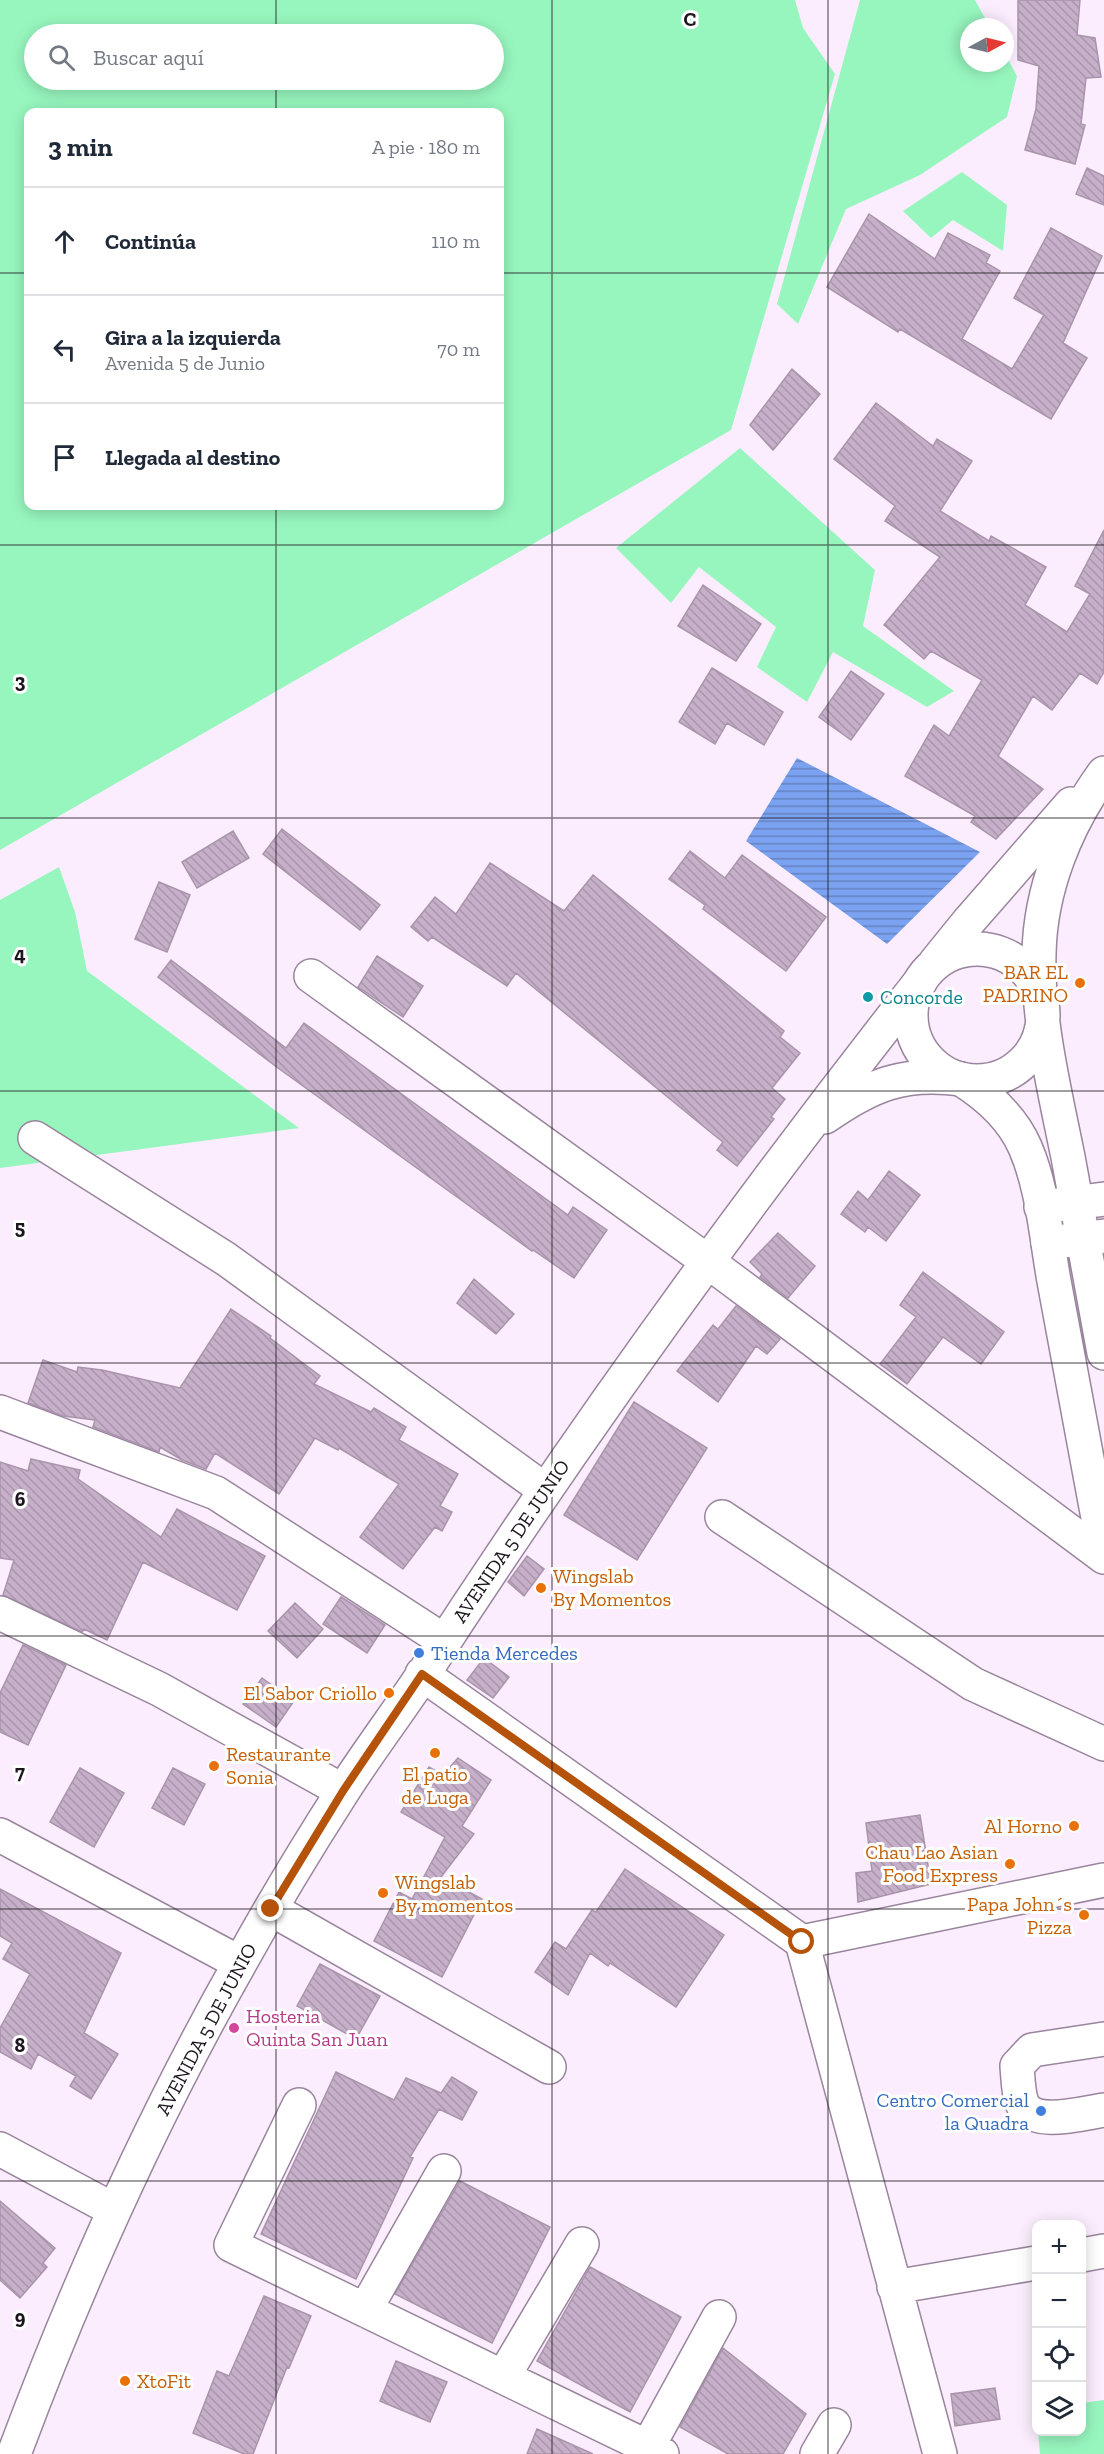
<!DOCTYPE html>
<html lang="es">
<meta charset="utf-8">
<style>
:root{--surface:#fff;--page:#f6f6f7;--text:#1f2937;--muted:#747a83;--line:#e0e1e3}
body{margin:0;font-family:"Zilla Slab",serif;background:var(--page);color:var(--text)}
.controls{position:absolute;right:18px;bottom:18px;display:grid;overflow:hidden;border-radius:12px;box-shadow:0 3px 15px #0003}
.controls button{width:54px;height:54px;display:grid;place-items:center;padding:0;border:0;border-bottom:2px solid var(--line);background:var(--surface);color:var(--text);font:30px sans-serif}
.compass{position:absolute;left:960px;top:18px;width:54px;height:54px;border-radius:50%;background:var(--surface);box-shadow:0 3px 15px #0003;rotate:83deg}
.stop{position:absolute;width:18px;height:18px;margin:-14px;border:4px solid #b45309;border-radius:50%;background:#fff}
.stop.end{background:#b45309;border-color:#fff;box-shadow:0 2px 6px #0008}
.list{margin:0;padding:0;list-style:none}
h2{display:flex;justify-content:space-between;align-items:center;height:78px;margin:0;padding:0 24px;font-size:26px}
h2 small{font-size:20px;font-weight:400;color:var(--muted)}
.list li{display:grid;grid-template-columns:39px 1fr auto;gap:18px;align-items:center;box-sizing:border-box;height:108px;padding:0 24px;border-top:2px solid var(--line)}
.list b{display:block;font-size:22px;white-space:nowrap}
.list p{margin:0;font-size:20px;white-space:nowrap;color:var(--muted)}
.list em{font-size:20px;font-style:normal;color:var(--muted)}
.icon{flex:none;width:33px;height:33px;fill:none;stroke:currentColor;stroke-width:2;stroke-linecap:round;stroke-linejoin:round}
.map{position:relative;flex:none;width:1104px;height:2454px;overflow:hidden}
.search{position:absolute;background:var(--surface);box-shadow:0 3px 15px #0003;left:24px;top:24px;width:480px;height:66px;display:flex;align-items:center;gap:15px;box-sizing:border-box;padding:0 21px;border-radius:33px;color:var(--muted);font-size:22px}
.panel{position:absolute;background:var(--surface);box-shadow:0 3px 15px #0003;left:24px;top:108px;width:480px;height:402px;border-radius:12px}
.map>svg:first-child{display:block}
</style>
<div class="map">
<svg width="1104" height="2454" viewBox="0 0 1104 2454">
<defs>
<pattern id="water-rules" width="6" height="5" patternUnits="userSpaceOnUse" patternTransform="scale(1.5)"><rect width="6" height="5" fill="#7ba2f0"/><path d="M0 2.5h6" fill="none" stroke="#6483c2"/></pattern>
<pattern id="building-back-hatch" width="6" height="6" patternUnits="userSpaceOnUse" patternTransform="scale(1.5)"><rect width="6" height="6" fill="#c6b0c9"/><path d="M-1 5l2 2M0 0l6 6M5-1l2 2" fill="none" stroke="#aa96ac"/></pattern>
</defs>
<rect width="100%" height="100%" fill="#fbedfd"/>
<path fill="#97f6be" fill-rule="evenodd" d="M0 0H795L803 28 835 74 731 430 0 850ZM34 34H494V80H34ZM500 112V506H28V112Z
M860 0H975L990 27H969V63H1005V54L1017 76 1007 117 920 175 846 209 798 324 777 304Z
M962 172 1007 205 1003 251 953 220 931 238 903 211Z
M740 448 875 570 863 626 954 691 927 707 833 652 807 702 757 667 776 627 699 567 671 603 616 548Z
M59 867 75 912 87 971 299 1128 0 1168V900Z
M1104 2400V2454H1040L1038 2432H1082V2403Z"/>
<path fill="url(#water-rules)" d="M797 758 980 852 887 944 746 841Z"/>
<path fill="url(#building-back-hatch)" stroke="#a994ac" stroke-width="1.5" d="M1018 0H1080L1077 35 1095 38 1101 77 1086 78 1081 124 1085 125 1075 164 1025 150 1036 109 1039 66 1018 60Z
M1087 168 1104 176V205L1076 194Z
M869 214 935 259 948 233 990 255 986 263 1000 271 962 339 1012 369 1044 315 1014 298 1051 228 1102 256 1063 343 1087 358 1051 419 900 329 898 332 827 287Z
M792 369 820 394 773 450 750 425Z
M876 403 933 446 937 439 972 461 940 511 989 541 991 536 1046 567 1025 605 1067 632 1090 594 1075 586 1104 530V672L1097 684 1080 673 1052 710 1033 696 998 756 1043 789 996 839 971 822 975 816 905 776 934 725 949 736 982 680 931 651 924 659 884 625 940 557 885 521 895 506 834 459Z
M703 585 761 624 736 661 678 626Z
M712 668 783 712 764 745 727 723 715 744 679 722Z
M851 671 884 694 851 740 819 717Z
M282 829 380 905 360 930 263 854Z
M233 831 249 858 197 888 182 862Z
M690 851 725 878 742 855 826 917 786 971 703 909 705 905 669 879Z
M490 863 564 911 593 875 784 1031 780 1037 800 1053 772 1088 785 1099 771 1117 774 1119 737 1166 717 1150 723 1142 714 1135 516 973 507 986 432 937 428 941 411 927 435 897 456 914Z
M159 882 190 895 167 952 135 939Z
M377 956 423 986 403 1017 358 987Z
M171 960 286 1048 304 1023 568 1215 573 1207 607 1230 574 1278 533 1250 532 1251 278 1068 158 977Z
M889 1171 920 1195 886 1241 868 1227 865 1232 841 1214 858 1191 868 1200Z
M778 1233 815 1266 788 1298 760 1277 762 1274 750 1262Z
M923 1272 1004 1332 981 1364 943 1337 907 1384 880 1364 916 1317 900 1305Z
M474 1279 514 1314 496 1334 457 1303Z
M736 1306 780 1339 767 1354 756 1346 718 1402 677 1371 713 1325 718 1329Z
M231 1309 271 1336 270 1338 320 1376 314 1384 371 1412 374 1408 406 1427 399 1440 458 1474 440 1506 452 1512 442 1531 435 1527 403 1569 360 1537 399 1484 339 1448 338 1450 315 1438 279 1494 215 1453 206 1469 182 1460 160 1447 159 1452 93 1427 95 1420 63 1416 28 1403 43 1360 77 1372 78 1367 102 1370 180 1388Z
M634 1402 707 1448 637 1560 564 1515Z
M31 1459 80 1470 78 1479 161 1537 177 1509 265 1556 237 1610 143 1562 107 1640 84 1629 82 1632 3 1595 14 1560 0 1558V1462L28 1471Z
M527 1556 544 1569 524 1596 508 1582Z
M341 1597 385 1625 367 1653 323 1624Z
M295 1603 323 1629 297 1658 268 1631Z
M23 1645 66 1665 28 1745 0 1732V1693Z
M484 1658 509 1677 493 1698 467 1680Z
M262 1678 294 1701 276 1727 243 1704Z
M458 1758 491 1780 462 1826 474 1834 441 1877 482 1899 442 1977 374 1941 399 1892 412 1899 445 1837 401 1812 429 1767 443 1775Z
M80 1768 124 1793 94 1847 50 1822Z
M173 1768 205 1784 184 1825 152 1808Z
M920 1815 931 1884 858 1902 856 1873 872 1871 866 1823Z
M625 1869 724 1935 676 2007 610 1963 608 1966 590 1953 568 1995 535 1972 555 1942 566 1949 592 1910 596 1912Z
M0 1889 121 1953 84 2033 118 2054 91 2099 70 2086 76 2076 38 2054 31 2069 0 2052V2028L30 1974 3 1959 12 1943 0 1936Z
M320 1964 380 1996 356 2039 297 2006Z
M336 2072 394 2100 406 2078 441 2093 452 2077 477 2092 462 2120 439 2109 410 2157 413 2158 356 2279 261 2234Z
M460 2181 550 2227 492 2343 395 2294Z
M0 2201 55 2248 43 2263 47 2267 20 2298 0 2280Z
M590 2267 681 2317 630 2412 537 2361Z
M264 2296 311 2316 289 2368 287 2367 253 2454H244L193 2433 217 2371 229 2376Z
M723 2348 806 2414 783 2454H728L680 2427Z
M396 2361 447 2382 430 2422 380 2401Z
M995 2388 1000 2419 955 2426 951 2394Z
M537 2429 593 2454H527Z"/>
<g fill="none" stroke-linecap="round" stroke-linejoin="round">
<g stroke="#99859d" stroke-width="36">
<path id="minor" d="M311 976 707 1261 1104 1557
M825 1117C871 1085 904 1071 961 1079
M35 1138 226 1259 545 1490
M1041 1207 1104 1199
M1048 1243 1104 1236
M0 1412 216 1493 443 1640
M722 1517 973 1684 1104 1744
M0 1613 159 1689 343 1791
M422 1674 802 1942 940 2454
M0 1835 240 1963
M271 1909 549 2067
M802 1942 1104 1880
M1104 2039 1032 2050 1017 2066C1018 2077 1018 2092 1022 2103 1032 2128 1083 2113 1104 2110
M299 2105 231 2245 662 2454
M0 2149 114 2210
M1082 2255 1104 2251
M894 2287 1036 2263
M365 2310 444 2171
M503 2377 582 2244
M14 2454C77 2285 151 2120 240 1963 272 1905 307 1847 343 1791 368 1752 396 1715 422 1676 577 1436 744 1206 920 982
M644 2454 719 2317
M817 2454 834 2425"/>
</g>
<g stroke="#99859d" stroke-width="36">
<path id="major" d="M1104 773C1066 825 1040 890 1039 954 1037 1020 1055 1092 1068 1157 1080 1222 1092 1288 1104 1353
M911 1015a66 66 0 1 1 132 0a66 66 0 1 1-132 0Z
M935 963 969 921 1071 804
M961 1079C988 1096 1012 1117 1025 1147 1043 1188 1046 1237 1054 1281 1071 1371 1087 1461 1104 1550"/>
</g>
<use href="#minor" stroke="#fff" stroke-width="33"/>
<use href="#major" stroke="#fff" stroke-width="33"/>
</g>
<g fill="none" stroke-linecap="round" stroke-linejoin="round">
<path stroke="#b45309" stroke-width="8" d="M271 1909 343 1791 422 1674 802 1942"/>
</g>
<path fill="none" stroke="#1d151e" stroke-width="1.5" stroke-opacity="0.55" d="M276 0V34M552 0V2454M828 0V2454M276 80V112M0 273H28M500 273H1104M276 506V2454M0 545H1104M0 818H1104M0 1091H1104M0 1363H1104M0 1636H1104M0 1909H1104M0 2181H1104"/>
<g fill="#e8710a" stroke="#fff" stroke-width="2">
<circle cx="1080" cy="983" r="6"/>
<circle cx="541" cy="1588" r="6"/>
<circle cx="389" cy="1693" r="6"/>
<circle cx="435" cy="1753" r="6"/>
<circle cx="214" cy="1766" r="6"/>
<circle cx="1074" cy="1826" r="6"/>
<circle cx="1010" cy="1864" r="6"/>
<circle cx="383" cy="1893" r="6"/>
<circle cx="1084" cy="1915" r="6"/>
<circle cx="125" cy="2381" r="6"/>
</g>
<circle fill="#0f9aa8" stroke="#fff" stroke-width="2" cx="868" cy="997" r="6"/>
<g fill="#3f7fe0" stroke="#fff" stroke-width="2">
<circle cx="419" cy="1653" r="6"/>
<circle cx="1041" cy="2111" r="6"/>
</g>
<circle fill="#d1479c" stroke="#fff" stroke-width="2" cx="234" cy="2028" r="6"/>
<g text-anchor="middle" dominant-baseline="central" stroke-width="6" stroke-linejoin="round" paint-order="stroke">
<g font-size="20" fill="#c56008" stroke="#fff" text-anchor="end">
<text x="1068" y="972">BAR EL<tspan x="1068" dy="23">PADRINO</tspan></text>
<text x="553" y="1576" text-anchor="start">Wingslab<tspan x="553" dy="23">By Momentos</tspan></text>
<text x="377" y="1693">El Sabor Criollo</text>
<text x="226" y="1754" text-anchor="start">Restaurante<tspan x="226" dy="23">Sonia</tspan></text>
<text x="435" y="1774" text-anchor="middle">El patio<tspan x="435" dy="23">de Luga</tspan></text>
<text x="1062" y="1826">Al Horno</text>
<text x="998" y="1852">Chau Lao Asian<tspan x="998" dy="23">Food Express</tspan></text>
<text x="395" y="1882" text-anchor="start">Wingslab<tspan x="395" dy="23">By momentos</tspan></text>
<text x="1072" y="1904">Papa John´s<tspan x="1072" dy="23">Pizza</tspan></text>
<text x="137" y="2381" text-anchor="start">XtoFit</text>
</g>
<g font-size="20" fill="#0d838f" stroke="#fff" text-anchor="start">
<text x="880" y="997">Concorde</text>
</g>
<g font-size="20" fill="#1d151e" stroke="#fff">
<text transform="translate(511 1541) rotate(-56)">AVENIDA 5 DE JUNIO</text>
<text transform="translate(206 2029) rotate(-62)">AVENIDA 5 DE JUNIO</text>
</g>
<g font-size="20" fill="#366cbe" stroke="#fff" text-anchor="start">
<text x="431" y="1653">Tienda Mercedes</text>
<text x="1029" y="2100" text-anchor="end">Centro Comercial<tspan x="1029" dy="23">la Quadra</tspan></text>
</g>
<g font-size="20" fill="#b23c85" stroke="#fff" text-anchor="start">
<text x="246" y="2016">Hosteria<tspan x="246" dy="23">Quinta San Juan</tspan></text>
</g>
</g>
<g font-size="20" text-anchor="middle" font-weight="bold" fill="#1d151e" stroke="#fff" stroke-width="6" stroke-linejoin="round" paint-order="stroke">
<text x="690" y="26">C</text>
<text x="20" y="688">3</text>
<text x="20" y="961">4</text>
<text x="20" y="1234">5</text>
<text x="20" y="1506">6</text>
<text x="20" y="1779">7</text>
<text x="20" y="2052">8</text>
<text x="20" y="2324">9</text>
</g>
</svg>
<div class="controls">
<button>+</button>
<button>−</button>
<button><svg class="icon" aria-label="locate" viewBox="0 0 24 24"><circle cx="12" cy="12" r="6"/><path d="M12 2v4M12 18v4M2 12h4M18 12h4"/></svg></button>
<button><svg class="icon" aria-label="layers" viewBox="0 0 24 24"><path d="M12 4l9 5-9 5-9-5zM3 14l9 5 9-5"/></svg></button>
</div>
<svg class="compass" viewBox="-18 -18 36 36"><path d="M0-13l5 13h-10z" fill="#e53935"/><path d="M0 13l5-13h-10z" fill="#747a83"/></svg>
<div class="stop" style="left:802px;top:1942px"></div>
<div class="stop end" style="left:271px;top:1909px"></div>
<div class="search"><svg class="icon" aria-label="search" viewBox="0 0 24 24"><circle cx="10" cy="10" r="6"/><path d="M15 15l6 6"/></svg>Buscar aquí</div>
<section class="panel">
<h2>3 min<small>A pie · 180 m</small></h2>
<ul class="list">
<li><svg class="icon" aria-label="ahead" viewBox="0 0 24 24"><path d="M12 20V5M6 11l6-6 6 6"/></svg><div><b>Continúa</b></div><em>110 m</em></li>
<li><svg class="icon" aria-label="left" viewBox="0 0 24 24"><path d="M17 20v-9H6M10 6l-5 5 5 5"/></svg><div><b>Gira a la izquierda</b><p>Avenida 5 de Junio</p></div><em>70 m</em></li>
<li><svg class="icon" aria-label="arrive" viewBox="0 0 24 24"><path d="M6 21V4h12l-3 4 3 4H6"/></svg><div><b>Llegada al destino</b></div></li>
</ul>
</section>
</div>
